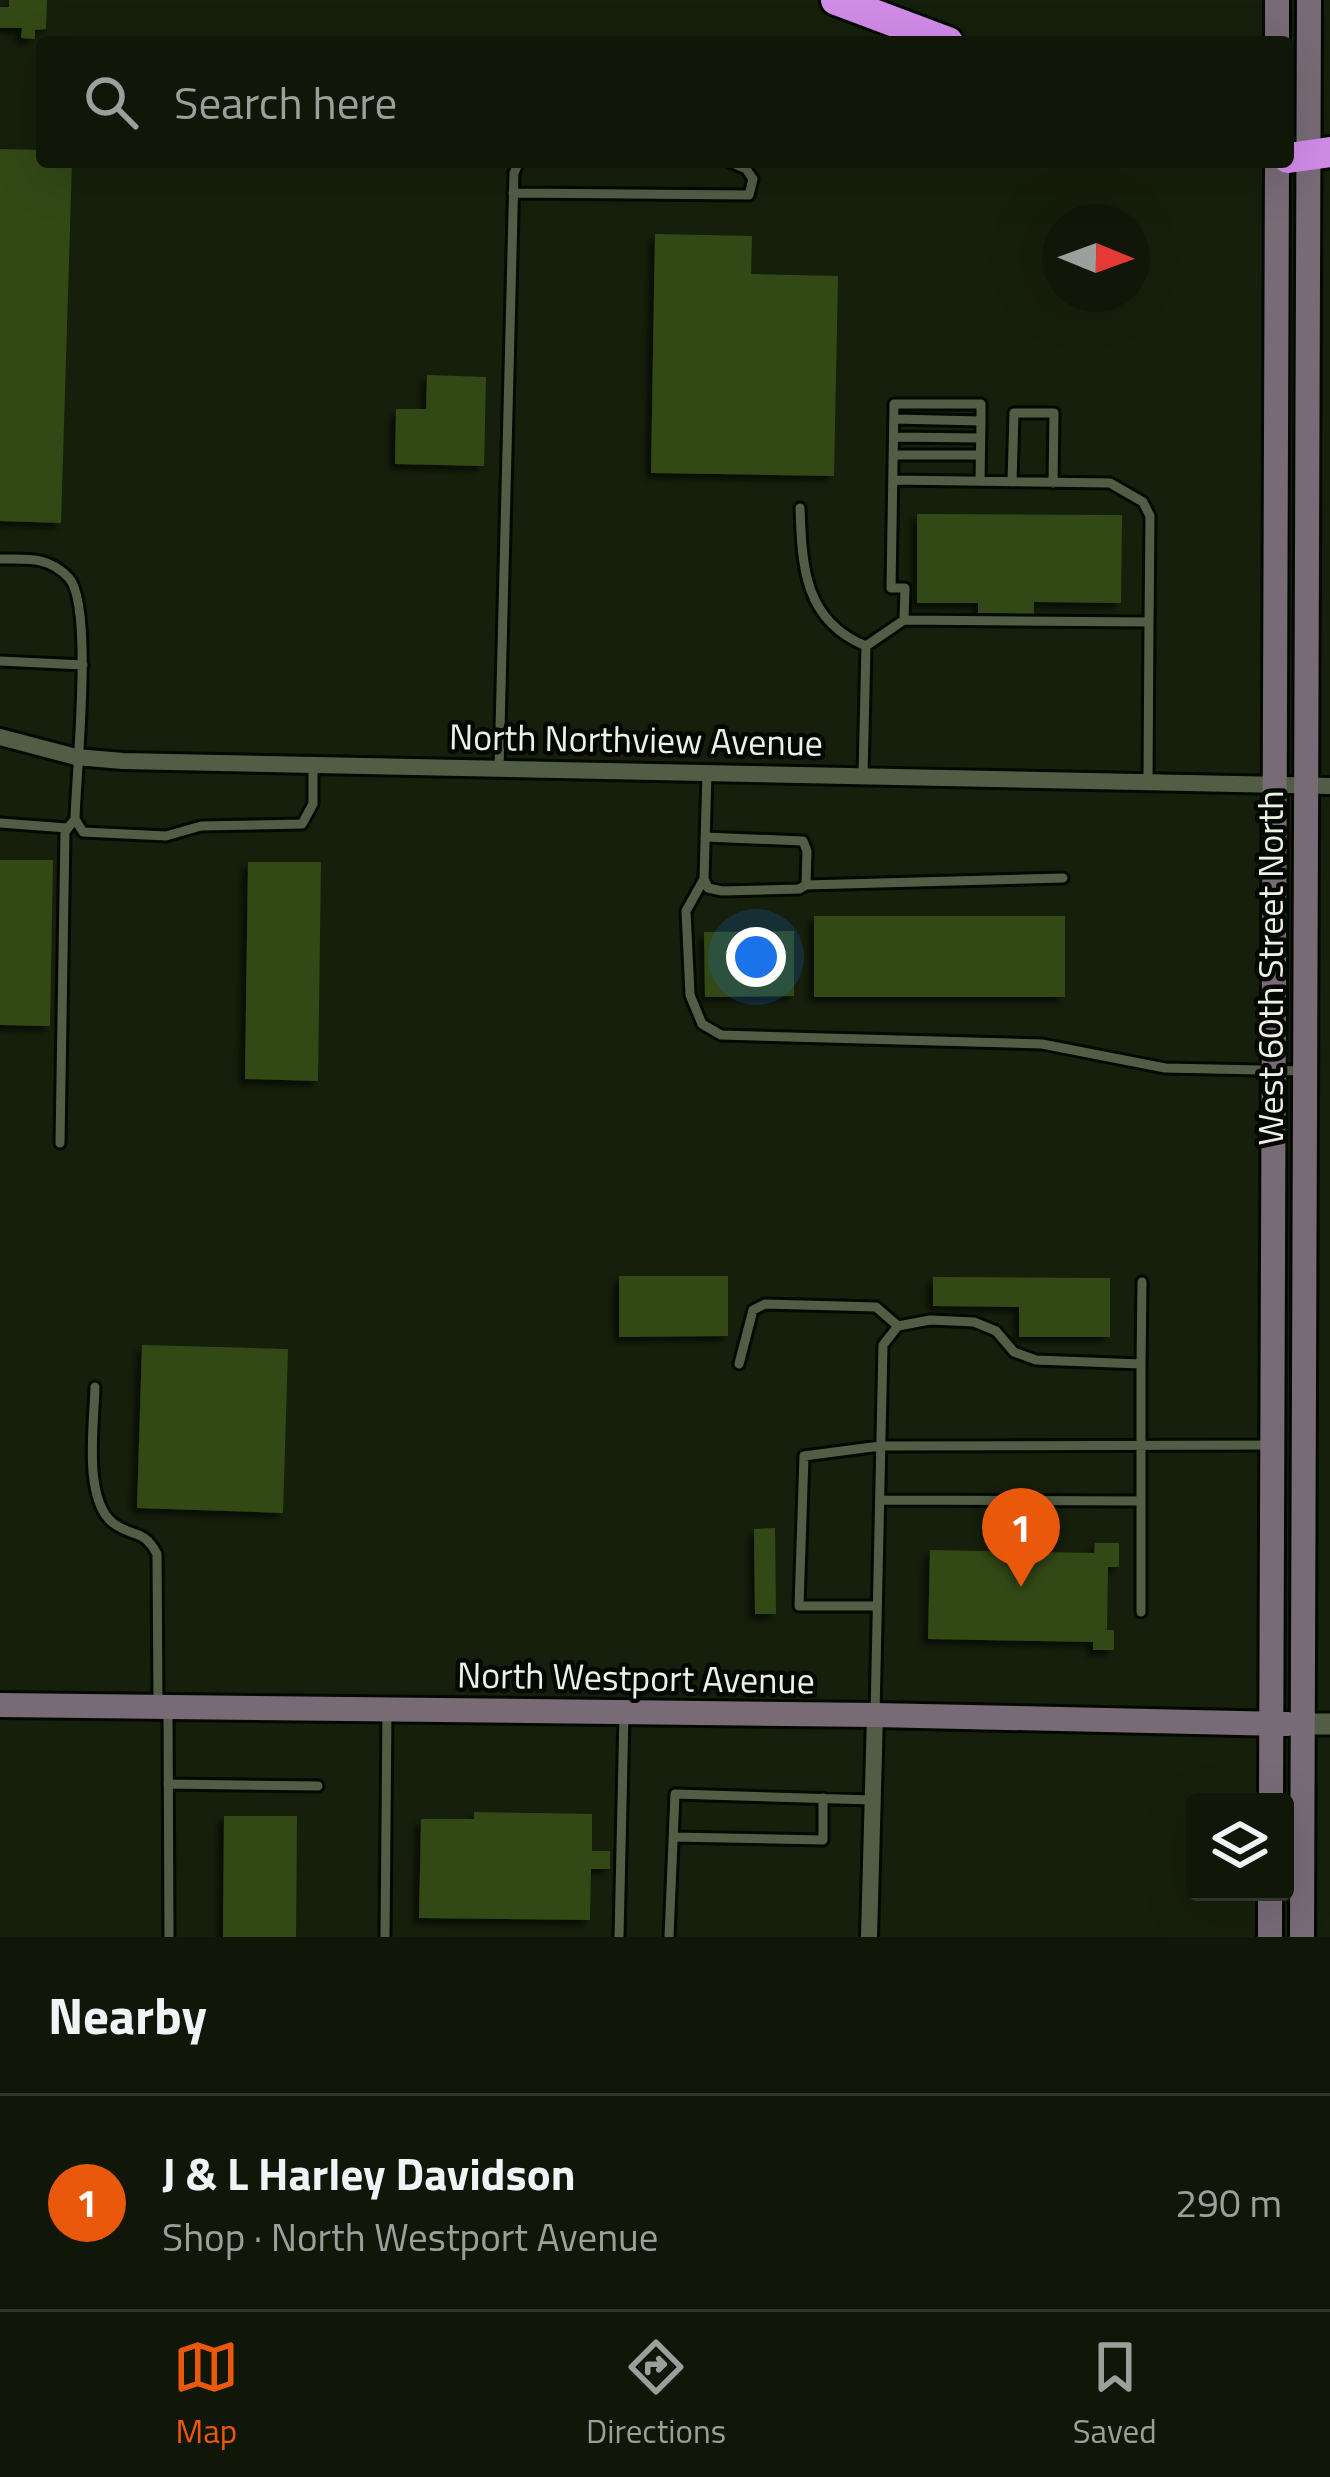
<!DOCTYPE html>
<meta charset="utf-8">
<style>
:root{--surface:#101708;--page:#1e2416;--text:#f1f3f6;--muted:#9c9f9c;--line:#303629;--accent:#ea580c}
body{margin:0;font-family:"Titillium Web",sans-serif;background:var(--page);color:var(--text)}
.controls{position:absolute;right:36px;bottom:36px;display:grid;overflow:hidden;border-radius:12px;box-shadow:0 12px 48px #0002}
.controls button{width:108px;height:108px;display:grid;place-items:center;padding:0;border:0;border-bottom:3px solid var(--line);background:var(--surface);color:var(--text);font:60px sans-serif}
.compass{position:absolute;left:1042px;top:204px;width:108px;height:108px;border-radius:50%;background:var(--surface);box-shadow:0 12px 48px #0002;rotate:91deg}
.you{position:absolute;left:756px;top:957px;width:42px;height:42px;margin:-30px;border:9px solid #fff;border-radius:50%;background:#1a73e8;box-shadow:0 0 0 18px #1a73e833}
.badge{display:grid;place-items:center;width:78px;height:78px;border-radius:50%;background:var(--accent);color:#fff;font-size:39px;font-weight:700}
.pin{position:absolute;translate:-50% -99px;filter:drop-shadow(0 3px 6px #0008)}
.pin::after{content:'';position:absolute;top:63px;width:42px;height:36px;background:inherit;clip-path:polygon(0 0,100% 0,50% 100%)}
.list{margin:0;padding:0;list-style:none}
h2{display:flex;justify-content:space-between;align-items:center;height:156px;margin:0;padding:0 48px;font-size:51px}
h2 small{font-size:39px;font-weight:400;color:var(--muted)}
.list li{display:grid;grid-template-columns:78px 1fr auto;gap:36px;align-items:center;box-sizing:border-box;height:216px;padding:0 48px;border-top:3px solid var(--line)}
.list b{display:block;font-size:45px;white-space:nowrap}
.list p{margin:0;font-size:39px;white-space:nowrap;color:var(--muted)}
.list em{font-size:39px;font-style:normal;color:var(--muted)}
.icon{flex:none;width:66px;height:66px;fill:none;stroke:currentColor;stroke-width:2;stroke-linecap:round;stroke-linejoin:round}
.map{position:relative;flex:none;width:1330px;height:1937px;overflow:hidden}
.search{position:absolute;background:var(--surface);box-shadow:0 12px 48px #0002;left:36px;right:36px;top:36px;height:132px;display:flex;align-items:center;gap:30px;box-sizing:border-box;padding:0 42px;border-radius:12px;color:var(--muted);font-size:45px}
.sheet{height:372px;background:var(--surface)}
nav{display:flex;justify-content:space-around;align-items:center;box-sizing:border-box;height:168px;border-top:3px solid var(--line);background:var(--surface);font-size:33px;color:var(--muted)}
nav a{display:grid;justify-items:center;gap:6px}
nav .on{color:var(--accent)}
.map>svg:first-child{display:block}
</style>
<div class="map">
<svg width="1330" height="1937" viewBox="0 0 1330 1937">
<defs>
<filter id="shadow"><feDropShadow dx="-5.5" dy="5.5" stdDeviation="3" flood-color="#0009"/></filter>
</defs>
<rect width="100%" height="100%" fill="#161f0b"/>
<path fill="#334914" filter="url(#shadow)" d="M9 0H47L46 29 35 30V39L21 38 22 28H0V7H9Z
M0 149 42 150V162H72L61 523 0 521Z
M655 234 752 236 751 274 838 276 834 476 651 473Z
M427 375 486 377 484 466 395 464 396 409H426Z
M917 514 1122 515 1121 603 1034 602V614L978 613V603H917Z
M0 860H53L50 1026 0 1025Z
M248 862H321L318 1081 245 1079Z
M814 916H1065V997H814Z
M794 931V996L705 997 704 932Z
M619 1276H728V1336L619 1337Z
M933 1277 1110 1278V1337H1019V1307L933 1306Z
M142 1345 288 1349 283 1513 137 1508Z
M775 1528 776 1614H755L754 1529Z
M1095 1543H1119V1567H1108L1107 1630H1114V1650H1093V1642L928 1639 930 1550 1094 1553Z
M474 1812 592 1814V1851H610V1869H591L590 1920 419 1918 421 1819H474Z
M224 1816H297L296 1937H223Z"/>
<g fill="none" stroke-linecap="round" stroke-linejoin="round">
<g stroke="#030900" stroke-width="15">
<path id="service" d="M513 193 749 195 753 179 746 169 730 162
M894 419 981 421 980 481
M894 437 980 438
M894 455H980
M893 480 1110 483 1143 502 1150 516 1149 622
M1012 482 1014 413H1054L1053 483
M800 508C802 566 804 621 866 646
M0 559C27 559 49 556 69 578 94 606 76 774 75 819L83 832 166 836 201 826 302 824 313 804V765
M904 620 905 588H891L894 404H981V421
M0 661 83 665
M499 769 514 173 519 162
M863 776 866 646 904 620 1149 622 1148 781
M0 823 67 828
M705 837 803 841 807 851 806 885 799 889 722 891 708 888 704 879 707 773
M704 879 686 911 690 995 702 1024 721 1035 1042 1044 1165 1068 1302 1071
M806 885 1063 878
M60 1143 65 832 75 819
M739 1364 753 1310 765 1304 876 1307 898 1326
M1141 1364 1142 1282
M95 1387C94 1424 83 1499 113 1523 133 1538 143 1528 157 1554L158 1703
M880 1500 1141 1501
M877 1606H799L804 1456 880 1446 1272 1445
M168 1708 169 1937
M875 1715 883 1345 898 1326 930 1320 974 1322 996 1331 1014 1352 1036 1360 1141 1364V1612
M168 1784 318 1786
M674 1837 823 1840V1798
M385 1937 387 1710
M619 1937 624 1714
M669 1937 675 1794 873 1800"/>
</g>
<g stroke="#030900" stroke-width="22">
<path id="minor" d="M0 737 76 757 123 761 1330 786
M869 1937 875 1715"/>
</g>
<g stroke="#030900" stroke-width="27">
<path id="tertiary" d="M1305 1724H1330"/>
</g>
<g stroke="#030900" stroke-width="30">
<path id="secondary" d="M1277 0V42
M0 1705 875 1715 1287 1724
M1271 1802 1277 162
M1270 1937V1892
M1302 1937 1309 0"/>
</g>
<g stroke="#030900" stroke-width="36">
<path id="motorway" d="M836 0 948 42
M1288 158 1330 152"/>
</g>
<use href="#service" stroke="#525d46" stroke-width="9"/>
<use href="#minor" stroke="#525d46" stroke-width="16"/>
<use href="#tertiary" stroke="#525d46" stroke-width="21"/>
<use href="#secondary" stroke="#786b76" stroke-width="24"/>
<use href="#motorway" stroke="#d08be7" stroke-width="30"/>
</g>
<g text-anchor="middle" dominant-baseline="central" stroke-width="9" stroke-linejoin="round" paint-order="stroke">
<g font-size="36" fill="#ecf3e5" stroke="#050802">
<text transform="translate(636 739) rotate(1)">North Northview Avenue</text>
<text transform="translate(1269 968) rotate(-90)">West 60th Street North</text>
<text transform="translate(636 1677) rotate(1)">North Westport Avenue</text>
</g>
</g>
</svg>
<div class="controls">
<button><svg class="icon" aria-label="layers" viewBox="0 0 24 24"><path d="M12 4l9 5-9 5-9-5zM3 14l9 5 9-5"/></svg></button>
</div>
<svg class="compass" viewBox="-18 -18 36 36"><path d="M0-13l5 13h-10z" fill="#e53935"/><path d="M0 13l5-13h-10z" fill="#9c9f9c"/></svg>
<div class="you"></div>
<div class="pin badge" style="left:1021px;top:1587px">1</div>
<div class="search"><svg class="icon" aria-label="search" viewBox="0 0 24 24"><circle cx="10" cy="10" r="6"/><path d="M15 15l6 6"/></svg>Search here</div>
</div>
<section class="sheet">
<h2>Nearby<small></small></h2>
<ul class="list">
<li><span class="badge">1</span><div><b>J &amp; L Harley Davidson</b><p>Shop · North Westport Avenue</p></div><em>290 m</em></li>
</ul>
</section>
<nav>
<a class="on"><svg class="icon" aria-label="map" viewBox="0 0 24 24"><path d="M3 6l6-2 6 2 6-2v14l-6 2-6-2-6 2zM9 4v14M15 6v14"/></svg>Map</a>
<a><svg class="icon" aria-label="directions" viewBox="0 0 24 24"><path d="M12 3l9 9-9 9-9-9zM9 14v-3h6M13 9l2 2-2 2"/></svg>Directions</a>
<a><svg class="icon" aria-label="saved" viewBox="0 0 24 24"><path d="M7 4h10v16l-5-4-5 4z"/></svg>Saved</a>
</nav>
